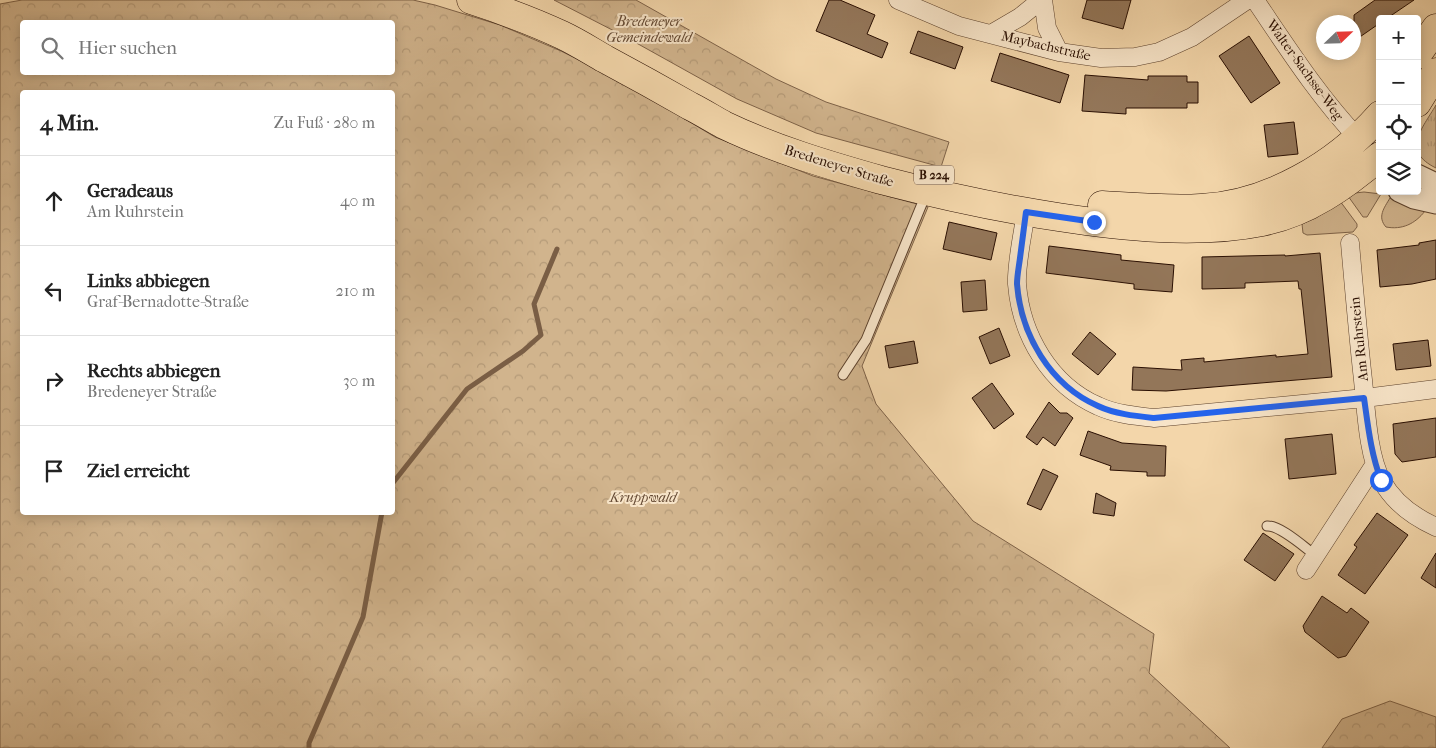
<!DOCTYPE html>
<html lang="de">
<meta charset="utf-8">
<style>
:root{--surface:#fff;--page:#f6f6f6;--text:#222;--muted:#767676;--line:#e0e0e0}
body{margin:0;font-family:"IM FELL French Canon",serif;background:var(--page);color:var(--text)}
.controls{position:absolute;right:15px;top:15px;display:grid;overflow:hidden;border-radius:5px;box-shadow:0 2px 12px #0003}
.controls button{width:45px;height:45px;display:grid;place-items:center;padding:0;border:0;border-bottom:1px solid var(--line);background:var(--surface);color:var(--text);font:25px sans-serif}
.compass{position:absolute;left:1316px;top:15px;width:45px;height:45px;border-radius:50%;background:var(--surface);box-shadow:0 2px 12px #0003;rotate:67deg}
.stop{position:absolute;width:15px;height:15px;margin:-11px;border:4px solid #2563eb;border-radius:50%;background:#fff}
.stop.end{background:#2563eb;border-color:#fff;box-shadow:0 1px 5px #0008}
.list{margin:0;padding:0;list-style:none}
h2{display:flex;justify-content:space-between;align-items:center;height:65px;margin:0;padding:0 20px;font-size:21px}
h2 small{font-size:16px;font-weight:400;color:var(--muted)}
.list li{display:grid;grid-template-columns:32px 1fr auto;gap:15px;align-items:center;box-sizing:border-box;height:90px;padding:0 20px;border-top:1px solid var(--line)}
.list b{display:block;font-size:19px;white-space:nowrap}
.list p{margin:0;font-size:16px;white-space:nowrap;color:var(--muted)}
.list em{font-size:16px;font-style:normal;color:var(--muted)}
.icon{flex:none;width:28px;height:28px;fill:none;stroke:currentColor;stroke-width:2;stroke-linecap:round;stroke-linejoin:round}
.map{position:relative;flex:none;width:1436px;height:748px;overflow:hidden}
.search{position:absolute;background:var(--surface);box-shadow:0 2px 12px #0003;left:20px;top:20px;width:375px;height:55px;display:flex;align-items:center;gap:12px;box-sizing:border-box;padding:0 18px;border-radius:5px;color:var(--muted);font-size:19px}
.panel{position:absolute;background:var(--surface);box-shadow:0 2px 12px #0003;left:20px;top:90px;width:375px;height:425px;border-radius:5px}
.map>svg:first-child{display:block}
</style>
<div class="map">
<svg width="1436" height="748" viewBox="0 0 1436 748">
<defs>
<pattern id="forest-crowns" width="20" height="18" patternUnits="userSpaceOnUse" patternTransform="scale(1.25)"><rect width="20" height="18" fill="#d1b48d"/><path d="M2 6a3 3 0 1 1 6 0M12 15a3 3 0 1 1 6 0" fill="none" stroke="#b49a78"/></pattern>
<pattern id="park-tufts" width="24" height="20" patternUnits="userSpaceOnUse" patternTransform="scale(1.25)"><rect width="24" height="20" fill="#d1b48d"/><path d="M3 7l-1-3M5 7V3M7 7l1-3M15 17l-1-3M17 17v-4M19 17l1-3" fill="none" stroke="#b49a78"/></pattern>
</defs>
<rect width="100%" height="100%" fill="#f3d6aa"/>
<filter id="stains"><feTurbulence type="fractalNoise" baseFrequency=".004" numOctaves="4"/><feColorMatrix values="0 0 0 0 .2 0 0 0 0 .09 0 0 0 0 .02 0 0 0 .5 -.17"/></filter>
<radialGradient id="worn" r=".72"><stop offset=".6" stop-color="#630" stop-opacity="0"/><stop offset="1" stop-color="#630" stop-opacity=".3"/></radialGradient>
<path fill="#d1b48d" stroke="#7e6248" d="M1364 192 1381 194 1367 217H1363L1348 196 1355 193Z
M1390 198 1413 205 1425 211C1415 224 1402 230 1386 227 1377 217 1384 208 1390 198Z
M1340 201 1357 224V227L1353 232 1307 235 1303 233 1302 224 1316 218Z"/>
<path fill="url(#forest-crowns)" stroke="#7e6248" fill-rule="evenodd" d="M22 0H413L435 5 500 25 561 51 621 81 715 137 813 176 928 207 862 366 876 404 973 521 1154 634 1149 673 1230 748H0V4ZM22 22H392V72H22ZM22 92H392V512H22Z
M554 0H636L776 79 826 102 949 142 941 167 816 133 737 99 622 35Z
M1390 701 1436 717V748H1322L1342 719Z"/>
<path fill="url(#park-tufts)" stroke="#7e6248" d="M1436 105V168C1401 151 1422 129 1436 105Z"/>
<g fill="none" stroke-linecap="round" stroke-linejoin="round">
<path stroke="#7a5e45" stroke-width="5" d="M392 484 467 389 523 351 541 335 534 304 557 249
M309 748V743L363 617 382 512"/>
</g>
<path fill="#937659" stroke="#2a0f02" d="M829 0H840L875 15 867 34 888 43 882 58 816 31Z
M1087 0H1131L1123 29 1082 18Z
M1375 0H1414L1386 19H1380V23L1354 41V15Z
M918 31 963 47 955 69 910 53Z
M1249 36 1280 83 1251 103 1219 56Z
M1000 53 1069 75 1060 103 991 81Z
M1085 75 1148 80V76H1187V82H1198V103H1187V108H1126V114L1082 111Z
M1294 122 1298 154 1268 157 1264 125Z
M949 222 997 233 991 260 943 249Z
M1436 240V279L1412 284 1380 287 1377 250 1419 245V243Z
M1049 246 1121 255V260L1174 265 1172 292 1134 289V284L1046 273Z
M1320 253 1332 377 1166 391 1132 390 1133 367 1182 370 1181 360 1204 358V362L1276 355V357L1308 354 1301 289H1299L1298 281 1245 283V288L1202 289V257L1285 255V256Z
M985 280 987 310 963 312 961 282Z
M999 328 1010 356 990 364 979 337Z
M1090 332 1116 354 1098 375 1072 354Z
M1428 340 1431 366 1396 370 1393 344Z
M914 341 918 363 889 368 885 346Z
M992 383 1014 414 994 429 972 398Z
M1049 402 1060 413H1067L1073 418 1055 446 1043 437 1037 445 1026 437Z
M1436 418V457L1402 462 1395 454 1393 424Z
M1088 431 1122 443 1166 446 1165 476H1147V472L1110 470 1111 466 1080 455Z
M1332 434 1336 474 1289 479 1285 439Z
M1043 469 1058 476 1041 510 1027 504Z
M1096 493 1116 503 1114 516 1093 513Z
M1377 513 1408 535 1365 594 1338 575 1357 547 1354 545Z
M1263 533 1294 554 1275 581 1244 560Z
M1436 553V588L1421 578Z
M1322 596 1347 613 1351 608 1369 622 1346 656 1338 658 1305 632 1303 626Z"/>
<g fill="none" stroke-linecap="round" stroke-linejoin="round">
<g stroke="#5c412c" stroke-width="11">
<path id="service" d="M843 375 866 340 926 194
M1267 526C1280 525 1304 547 1315 555"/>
</g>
<g stroke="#5c412c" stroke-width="19">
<path id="minor" d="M898 0 959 26 1059 52 1101 58 1135 57 1159 52 1192 37 1247 0
M1043 0 1047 28 1059 52
M1255 0C1287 47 1318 96 1358 138
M991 34 1020 17 1041 0
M1026 212C1023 233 1016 264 1017 284 1021 335 1050 385 1098 406 1115 414 1135 416 1154 418L1365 398 1436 389
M1350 243C1354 289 1358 335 1363 380 1366 409 1368 457 1382 481 1394 503 1414 517 1436 527
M1306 570 1375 464"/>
</g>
<g stroke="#5c412c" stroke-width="23">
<path id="tertiary" d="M1417 175 1436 184
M1399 191 1414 198 1436 203"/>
</g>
<g stroke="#2a0f02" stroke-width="29">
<path id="primary" d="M471 0C502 10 532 21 562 35 577 42 591 51 605 59 633 74 662 90 690 106 702 112 713 119 724 125 774 149 828 165 881 180 939 195 998 208 1058 217 1123 227 1197 235 1262 222 1307 213 1345 186 1380 156
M1417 55 1436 28
M1417 103 1436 72
M1102 205C1135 207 1168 210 1201 208 1268 205 1336 165 1380 115"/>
</g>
<use href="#service" stroke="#f7e4c8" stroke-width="9"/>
<use href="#minor" stroke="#f7e4c8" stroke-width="18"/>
<use href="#tertiary" stroke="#f7e4c8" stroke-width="21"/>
<use href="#primary" stroke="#f3d6aa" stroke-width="28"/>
</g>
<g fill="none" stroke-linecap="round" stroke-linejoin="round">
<path stroke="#2563eb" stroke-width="6" d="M1094 222 1026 212C1024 227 1022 243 1020 258 1019 266 1017 276 1017 284 1021 335 1050 385 1098 406 1115 414 1135 416 1154 418L1364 398C1368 426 1371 454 1381 480"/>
</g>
<g text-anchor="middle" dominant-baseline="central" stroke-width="4" stroke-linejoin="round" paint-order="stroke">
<rect fill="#f7e4c8" stroke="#684f3d" stroke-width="1" x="914" y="165.5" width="40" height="19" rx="4"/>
<g font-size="12" font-weight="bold" fill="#2a0f02">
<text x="934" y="175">B 224</text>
</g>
<g font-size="14" font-style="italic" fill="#644933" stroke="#f7e4c8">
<text x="649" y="21">Bredeneyer<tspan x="649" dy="16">Gemeindewald</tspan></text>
<text x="643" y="497">Kruppwald</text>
</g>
<g font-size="14" fill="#2a0f02" stroke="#f7e4c8">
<text transform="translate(1046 46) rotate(13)">Maybachstraße</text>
<text transform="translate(1305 70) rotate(54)">Walter-Sachsse-Weg</text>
<text transform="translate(839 166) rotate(17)">Bredeneyer Straße</text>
<text transform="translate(1359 339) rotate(-96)">Am Ruhrstein</text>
</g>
</g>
<rect width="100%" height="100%" filter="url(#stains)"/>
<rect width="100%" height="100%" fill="url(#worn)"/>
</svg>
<div class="controls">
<button>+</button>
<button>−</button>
<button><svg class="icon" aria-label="locate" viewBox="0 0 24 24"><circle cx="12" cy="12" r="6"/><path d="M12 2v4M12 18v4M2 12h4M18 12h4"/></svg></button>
<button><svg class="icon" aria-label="layers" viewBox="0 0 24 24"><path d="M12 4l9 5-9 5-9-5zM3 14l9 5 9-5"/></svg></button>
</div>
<svg class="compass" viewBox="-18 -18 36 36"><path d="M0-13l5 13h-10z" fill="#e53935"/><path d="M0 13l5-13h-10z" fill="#767676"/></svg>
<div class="stop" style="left:1381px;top:480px"></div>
<div class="stop end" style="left:1094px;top:222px"></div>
<div class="search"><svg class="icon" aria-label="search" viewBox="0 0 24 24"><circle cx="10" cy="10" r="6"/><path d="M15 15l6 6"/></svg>Hier suchen</div>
<section class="panel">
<h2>4 Min.<small>Zu Fuß · 280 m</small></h2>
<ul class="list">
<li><svg class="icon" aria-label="ahead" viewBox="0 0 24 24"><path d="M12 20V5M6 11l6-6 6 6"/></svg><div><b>Geradeaus</b><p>Am Ruhrstein</p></div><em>40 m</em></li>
<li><svg class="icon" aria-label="left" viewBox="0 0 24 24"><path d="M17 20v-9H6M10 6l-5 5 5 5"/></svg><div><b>Links abbiegen</b><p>Graf-Bernadotte-Straße</p></div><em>210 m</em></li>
<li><svg class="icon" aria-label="right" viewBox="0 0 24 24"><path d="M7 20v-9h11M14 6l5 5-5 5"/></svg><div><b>Rechts abbiegen</b><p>Bredeneyer Straße</p></div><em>30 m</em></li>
<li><svg class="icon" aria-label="arrive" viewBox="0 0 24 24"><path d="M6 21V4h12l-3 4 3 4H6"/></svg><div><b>Ziel erreicht</b></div></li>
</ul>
</section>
</div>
